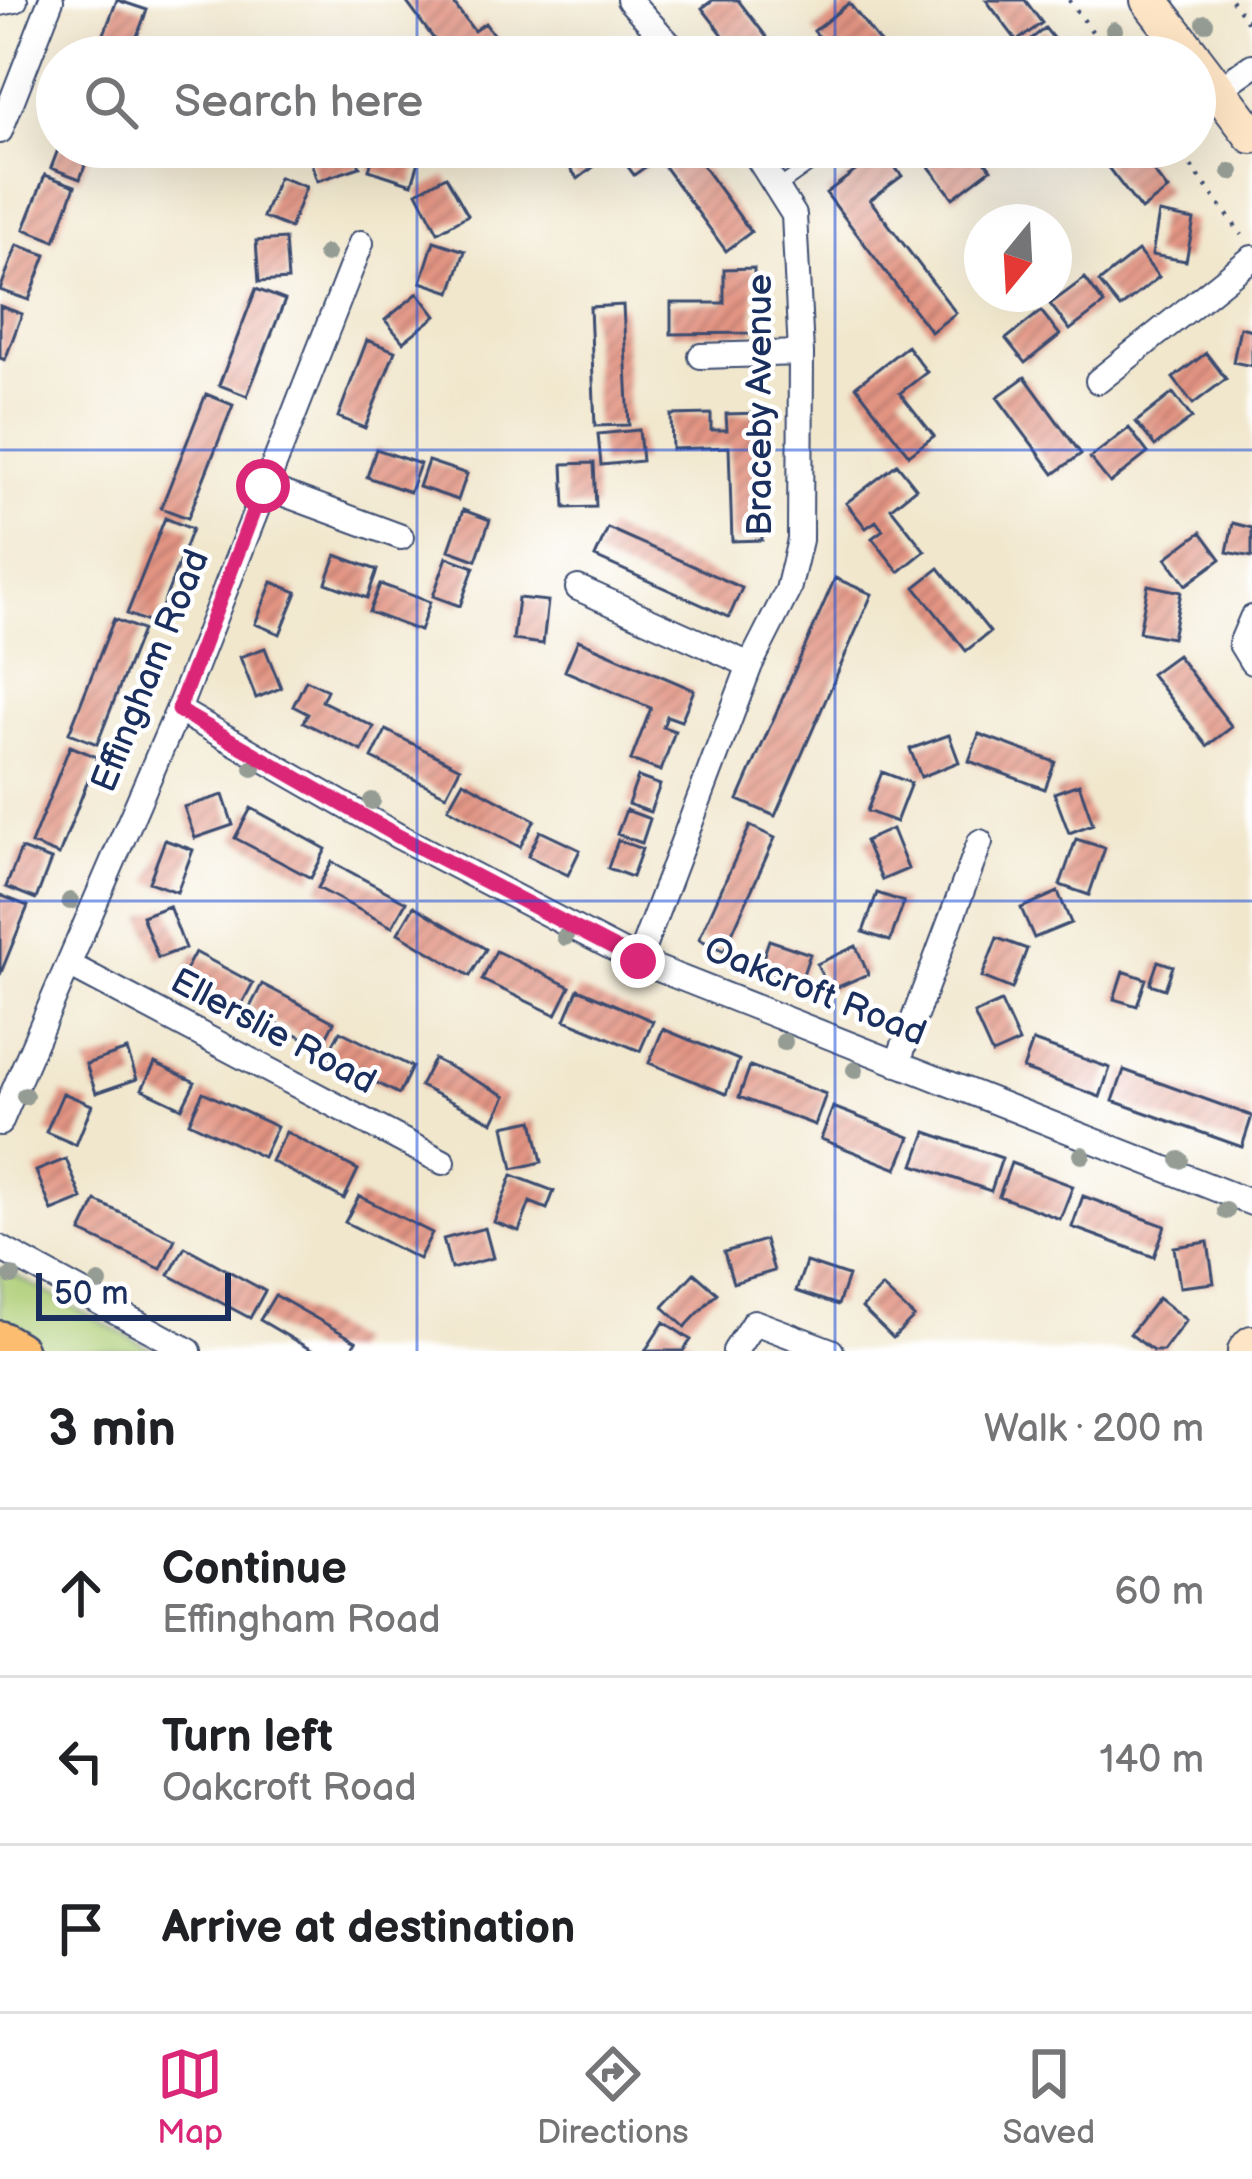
<!DOCTYPE html>
<meta charset="utf-8">
<style>
:root{--surface:#fff;--page:#f6f6f6;--text:#202124;--muted:#757577;--line:#e0e0e0;--accent:#db2777}
body{margin:0;font-family:"Balsamiq Sans",sans-serif;background:var(--page);color:var(--text)}
.compass{position:absolute;left:964px;top:204px;width:108px;height:108px;border-radius:50%;background:var(--surface);box-shadow:0 12px 48px #0002;rotate:198deg}
.scale{position:absolute;left:36px;bottom:30px;width:195px;box-sizing:border-box;padding-left:12px;border:6px solid #1b2f5e;border-top:0;font-size:33px;line-height:42px;white-space:nowrap;color:#1b2f5e;-webkit-text-stroke:9px #fff;paint-order:stroke}
.stop{position:absolute;width:36px;height:36px;margin:-27px;border:9px solid #db2777;border-radius:50%;background:#fff}
.stop.end{background:#db2777;border-color:#fff;box-shadow:0 3px 12px #0008}
.list{margin:0;padding:0;list-style:none}
h2{display:flex;justify-content:space-between;align-items:center;height:156px;margin:0;padding:0 48px;font-size:51px}
h2 small{font-size:39px;font-weight:400;color:var(--muted)}
.list li{display:grid;grid-template-columns:78px 1fr auto;gap:36px;align-items:center;box-sizing:border-box;height:168px;padding:0 48px;border-top:3px solid var(--line)}
.list b{display:block;font-size:45px;white-space:nowrap}
.list p{margin:0;font-size:39px;white-space:nowrap;color:var(--muted)}
.list em{font-size:39px;font-style:normal;color:var(--muted)}
.icon{flex:none;width:66px;height:66px;fill:none;stroke:currentColor;stroke-width:2;stroke-linecap:round;stroke-linejoin:round}
.map{position:relative;flex:none;width:1252px;height:1351px;overflow:hidden}
.search{position:absolute;background:var(--surface);box-shadow:0 12px 48px #0002;left:36px;right:36px;top:36px;height:132px;display:flex;align-items:center;gap:30px;box-sizing:border-box;padding:0 42px;border-radius:66px;color:var(--muted);font-size:45px}
.sheet{height:660px;background:var(--surface)}
nav{display:flex;justify-content:space-around;align-items:center;box-sizing:border-box;height:168px;border-top:3px solid var(--line);background:var(--surface);font-size:33px;color:var(--muted)}
nav a{display:grid;justify-items:center;gap:6px}
nav .on{color:var(--accent)}
.map>svg:first-child{display:block}
</style>
<div class="map">
<svg width="1252" height="1351" viewBox="0 0 1252 1351">
<defs>
<pattern id="building-hatch" width="6" height="6" patternUnits="userSpaceOnUse" patternTransform="scale(3)"><rect width="6" height="6" fill="#e39482"/><path d="M-1 1l2-2M0 6l6-6M5 7l2-2" fill="none" stroke="#b7796e"/></pattern>
</defs>
<rect width="100%" height="100%" fill="#fff"/>
<filter id="ink" filterUnits="userSpaceOnUse"><feTurbulence type="fractalNoise" baseFrequency=".00833" numOctaves="2"/><feDisplacementMap in="SourceGraphic" scale="24" xChannelSelector="R" yChannelSelector="G"/><feConvolveMatrix kernelMatrix="1 2 1 2 8 2 1 2 1" color-interpolation-filters="sRGB"/></filter>
<filter id="wash" filterUnits="userSpaceOnUse"><feTurbulence type="fractalNoise" baseFrequency=".004" numOctaves="4" result="noise"/><feDisplacementMap in="SourceGraphic" scale="48" xChannelSelector="R" yChannelSelector="G"/><feGaussianBlur stdDeviation="2.7" result="paint"/><feColorMatrix in="noise" values="0 0 0 0 0 0 0 0 0 0 0 0 0 0 0 0 0 1.4 0 .05"/><feComposite in="paint" operator="in"/></filter>
<g filter="url(#wash)">
<rect width="100%" height="100%" fill="#f1e7cd"/>
<path fill="#adcd75" stroke="#647e6a" stroke-width="3" d="M0 1267 155 1351H45L0 1325Z"/>
<g id="blocks">
<path fill="url(#building-hatch)" d="M117 0 147 10 129 57 99 47Z
M405 0H451L474 31 485 23 510 57H470L459 42 444 53Z
M713 0H738L782 57H740L702 8Z
M986 0H1025L1042 23 1017 41Z
M849 3 891 57H835L814 31Z
M1045 28 1068 57H1028L1021 47Z
M59 147H92L80 179 51 168Z
M327 147H353L360 167 317 181 308 153Z
M376 147 421 155 412 184 369 170Z
M554 147H597L605 158 578 179Z
M624 147H676L683 157 692 151 751 232 726 251 658 158 634 175 617 152Z
M914 147H974L991 169 953 198Z
M1110 147H1134L1168 190 1141 210 1099 156Z
M882 151 902 176 870 200 956 313 931 332 826 193Z
M45 175 75 186 55 241 24 229Z
M446 176 468 215 438 232 417 192Z
M279 177 306 187 290 228 263 217Z
M1159 213 1194 220 1186 261 1152 255Z
M285 239 288 280 259 282 256 241Z
M434 241 465 251 451 292 421 282Z
M17 245 46 255 29 300 0 290Z
M1138 251 1159 277 1120 308 1099 282Z
M754 268V333L671 334V303H724V269Z
M1085 278 1104 304 1070 330 1050 304Z
M256 289 285 300 247 396 219 385Z
M418 293 436 316 403 342 385 320Z
M623 305 629 425 595 426 590 307Z
M0 306 22 314 5 360 0 358Z
M1041 311 1060 335 1025 363 1006 339Z
M1240 327 1252 330V366L1233 362Z
M367 340 395 351 365 428 338 417Z
M907 346 927 372 900 393 934 436 909 455 856 386Z
M1206 353 1226 379 1193 404 1173 378Z
M1025 377 1081 454 1054 474 997 397Z
M1173 393 1192 418 1155 446 1136 422Z
M206 394 233 405 188 518 161 508Z
M759 413 762 540 732 541 729 447 672 449 671 415 711 414V430H727L726 414Z
M1129 428 1148 453 1110 483 1090 458Z
M639 430 642 461 601 465 598 434Z
M376 449 420 464 410 492 367 477Z
M428 461 467 474 458 500 419 487Z
M594 463 596 507 565 508 563 464Z
M897 464 916 488 891 508 925 551 899 572 872 538 883 530 876 521 866 528 846 503Z
M463 510 490 520 476 560 449 550Z
M165 518 192 529 155 625 127 614Z
M1233 523 1252 528V557L1227 552Z
M608 528 742 588 729 617 595 557Z
M1201 532 1221 559 1186 585 1166 558Z
M336 555 377 570 367 598 326 583Z
M447 557 474 567 460 606 433 596Z
M939 568 990 632 966 651 915 587Z
M835 578 872 594 775 816 738 800Z
M272 582 297 592 280 634 255 624Z
M380 584 430 602 420 631 369 612Z
M1148 585 1181 592 1172 638 1139 632Z
M518 598 548 601 543 644 513 640Z
M114 619 142 630 97 744 69 733Z
M578 640 694 690 681 721 667 716 663 727 675 731 661 771 631 760 651 708 565 671Z
M265 648 281 688 256 698 240 657Z
M1177 655 1232 727 1207 746 1151 674Z
M306 680 327 690 322 701 374 727 362 751 303 722 308 714 293 706Z
M386 730 460 768 446 795 372 758Z
M979 734 1055 762 1045 789 969 761Z
M949 735 959 762 921 777 910 749Z
M70 746 97 757 59 855 31 844Z
M882 772 911 783 896 822 867 811Z
M638 777 660 785 650 812 628 804Z
M463 781 535 820 520 847 448 808Z
M1079 784 1093 824 1069 833 1054 793Z
M223 795 233 825 195 838 184 807Z
M251 808 326 849 311 878 235 838Z
M626 810 650 819 642 843 617 834Z
M750 826 775 838 724 951 699 939Z
M892 829 908 869 882 880 865 841Z
M540 831 580 850 568 875 528 856Z
M1076 839 1105 848 1089 895 1060 885Z
M165 840 193 850 177 892 149 882Z
M618 840 642 849 632 877 608 868Z
M21 849 51 860 36 899 6 887Z
M332 862 406 902 392 927 318 888Z
M1058 892 1071 923 1034 938 1021 908Z
M877 893 904 902 890 941 863 932Z
M0 895 28 906 0 975Z
M169 906 185 948 158 958 142 916Z
M414 906 486 949 470 976 398 933Z
M997 938 1027 949 1012 989 982 977Z
M769 940 810 954 800 983 759 969Z
M856 946 868 974 829 991 817 964Z
M496 951 570 987 556 1015 482 980Z
M195 952 253 983 239 1009 181 978Z
M1158 961 1173 966 1165 989 1150 984Z
M1123 971 1146 979 1137 1006 1114 999Z
M262 984 334 1022 321 1047 249 1009Z
M578 989 653 1021 640 1051 565 1020Z
M1001 1002 1019 1042 992 1054 974 1014Z
M663 1029 739 1060 726 1094 649 1063Z
M340 1031 412 1067 399 1094 326 1057Z
M1033 1041 1110 1068 1100 1097 1023 1069Z
M127 1050 137 1079 96 1093 86 1064Z
M434 1059 506 1096 493 1122 420 1086Z
M155 1063 195 1082 182 1108 142 1089Z
M750 1066 826 1094 815 1125 739 1097Z
M1124 1070 1252 1116 1242 1147 1113 1101Z
M203 1092 277 1127 263 1157 189 1122Z
M63 1093 92 1105 76 1145 46 1132Z
M833 1107 910 1137 897 1169 821 1139Z
M533 1120 542 1162 513 1169 504 1126Z
M286 1132 358 1170 344 1199 271 1161Z
M926 1132 1002 1158 991 1191 914 1165Z
M66 1159 82 1199 52 1211 36 1171Z
M1011 1163 1073 1186 1060 1219 999 1196Z
M512 1175 554 1191 547 1209 530 1202 519 1231 494 1222Z
M359 1196 432 1233 419 1259 345 1222Z
M1083 1196 1165 1226 1154 1257 1072 1227Z
M96 1201 175 1239 161 1269 81 1232Z
M485 1228 493 1258 451 1269 443 1239Z
M765 1240 774 1271 733 1283 724 1252Z
M1208 1242 1214 1283 1180 1287 1174 1247Z
M185 1247 265 1291 250 1318 169 1275Z
M806 1262 848 1276 838 1305 796 1291Z
M694 1273 717 1293 685 1327 663 1307Z
M882 1287 914 1317 893 1338 862 1308Z
M275 1295 356 1341 350 1351H313L260 1320Z
M1158 1298 1186 1320 1163 1351H1153L1130 1334Z
M664 1322 691 1340 683 1351H645Z"/>
</g>
</g>
<g filter="url(#ink)">
<use href="#blocks" fill-opacity="0" stroke="#3b4b6f" stroke-width="3"/>
<g fill="none" stroke-linecap="round" stroke-linejoin="round">
<g stroke="#3b4b6f" stroke-width="16">
<path id="lane" d="M780 186 835 147"/>
</g>
<g stroke="#3b4b6f" stroke-width="28">
<path id="street" d="M629 0 681 57
M0 3 15 0
M1218 90 1252 66
M0 131 51 0
M701 356 801 353
M1098 381 1252 258
M263 486 401 537
M578 588 750 665
M1252 618 1241 644 1252 662
M178 710 398 836 638 961 1252 1203
M638 961 750 665 788 590 800 540 801 353 794 215 751 147
M69 965 443 1162
M897 1064 980 842
M0 1123 178 710 361 243
M0 1248 189 1351
M735 1351 754 1322 831 1351"/>
</g>
<g stroke="#3b4b6f" stroke-width="40">
<path id="secondary" d="M1149 0 1193 57
M1195 60 1252 135
M1246 1351 1252 1344"/>
</g>
<g stroke="#3b4b6f" stroke-width="44">
<path id="primary" d="M0 1341 17 1351"/>
</g>
<path stroke="#3b4b6f" stroke-width="4.5" stroke-dasharray="3 9" stroke-linecap="butt" d="M1069 0 1111 57
M1231 0 1252 27
M1177 147 1242 235"/>
<use href="#lane" stroke="#fff" stroke-width="12"/>
<use href="#street" stroke="#fff" stroke-width="24"/>
<use href="#secondary" stroke="#fee5c5" stroke-width="36"/>
<use href="#primary" stroke="#fcbd6f" stroke-width="39"/>
</g>
<g fill="#949c94">
<circle cx="1205" cy="23" r="9"/>
<circle cx="1114" cy="30" r="9"/>
<circle cx="1231" cy="172" r="9"/>
<circle cx="326" cy="254" r="9"/>
<circle cx="121" cy="751" r="9"/>
<circle cx="253" cy="768" r="9"/>
<circle cx="372" cy="801" r="9"/>
<circle cx="70" cy="901" r="9"/>
<circle cx="565" cy="937" r="9"/>
<circle cx="784" cy="1042" r="9"/>
<circle cx="855" cy="1070" r="9"/>
<circle cx="25" cy="1096" r="9"/>
<circle cx="1082" cy="1155" r="9"/>
<circle cx="1180" cy="1160" r="9"/>
<circle cx="1226" cy="1211" r="9"/>
<circle cx="12" cy="1276" r="9"/>
<circle cx="99" cy="1283" r="9"/>
</g>
</g>
<g fill="none" stroke-linecap="round" stroke-linejoin="round" filter="url(#ink)">
<path stroke="#db2777" stroke-width="15" d="M263 486 178 710 398 836 638 961"/>
</g>
<path fill="none" stroke="#1d4ed8" stroke-width="3" stroke-opacity="0.55" d="M417 0V57M835 0V57M417 147V1351M835 147V1351M0 450H1252M0 901H1252"/>
<g text-anchor="middle" dominant-baseline="central" stroke-width="9" stroke-linejoin="round" paint-order="stroke">
<g font-size="36" fill="#1b2f5e" stroke="#fff">
<text transform="translate(760 405) rotate(-90)">Braceby Avenue</text>
<text transform="translate(151 671) rotate(-68)">Effingham Road</text>
<text transform="translate(815 992) rotate(22)">Oakcroft Road</text>
<text transform="translate(273 1032) rotate(28)">Ellerslie Road</text>
</g>
</g>
</svg>
<svg class="compass" viewBox="-18 -18 36 36"><path d="M0-13l5 13h-10z" fill="#e53935"/><path d="M0 13l5-13h-10z" fill="#757577"/></svg>
<div class="scale">50 m</div>
<div class="stop" style="left:263px;top:486px"></div>
<div class="stop end" style="left:638px;top:961px"></div>
<div class="search"><svg class="icon" aria-label="search" viewBox="0 0 24 24"><circle cx="10" cy="10" r="6"/><path d="M15 15l6 6"/></svg>Search here</div>
</div>
<section class="sheet">
<h2>3 min<small>Walk · 200 m</small></h2>
<ul class="list">
<li><svg class="icon" aria-label="ahead" viewBox="0 0 24 24"><path d="M12 20V5M6 11l6-6 6 6"/></svg><div><b>Continue</b><p>Effingham Road</p></div><em>60 m</em></li>
<li><svg class="icon" aria-label="left" viewBox="0 0 24 24"><path d="M17 20v-9H6M10 6l-5 5 5 5"/></svg><div><b>Turn left</b><p>Oakcroft Road</p></div><em>140 m</em></li>
<li><svg class="icon" aria-label="arrive" viewBox="0 0 24 24"><path d="M6 21V4h12l-3 4 3 4H6"/></svg><div><b>Arrive at destination</b></div></li>
</ul>
</section>
<nav>
<a class="on"><svg class="icon" aria-label="map" viewBox="0 0 24 24"><path d="M3 6l6-2 6 2 6-2v14l-6 2-6-2-6 2zM9 4v14M15 6v14"/></svg>Map</a>
<a><svg class="icon" aria-label="directions" viewBox="0 0 24 24"><path d="M12 3l9 9-9 9-9-9zM9 14v-3h6M13 9l2 2-2 2"/></svg>Directions</a>
<a><svg class="icon" aria-label="saved" viewBox="0 0 24 24"><path d="M7 4h10v16l-5-4-5 4z"/></svg>Saved</a>
</nav>
